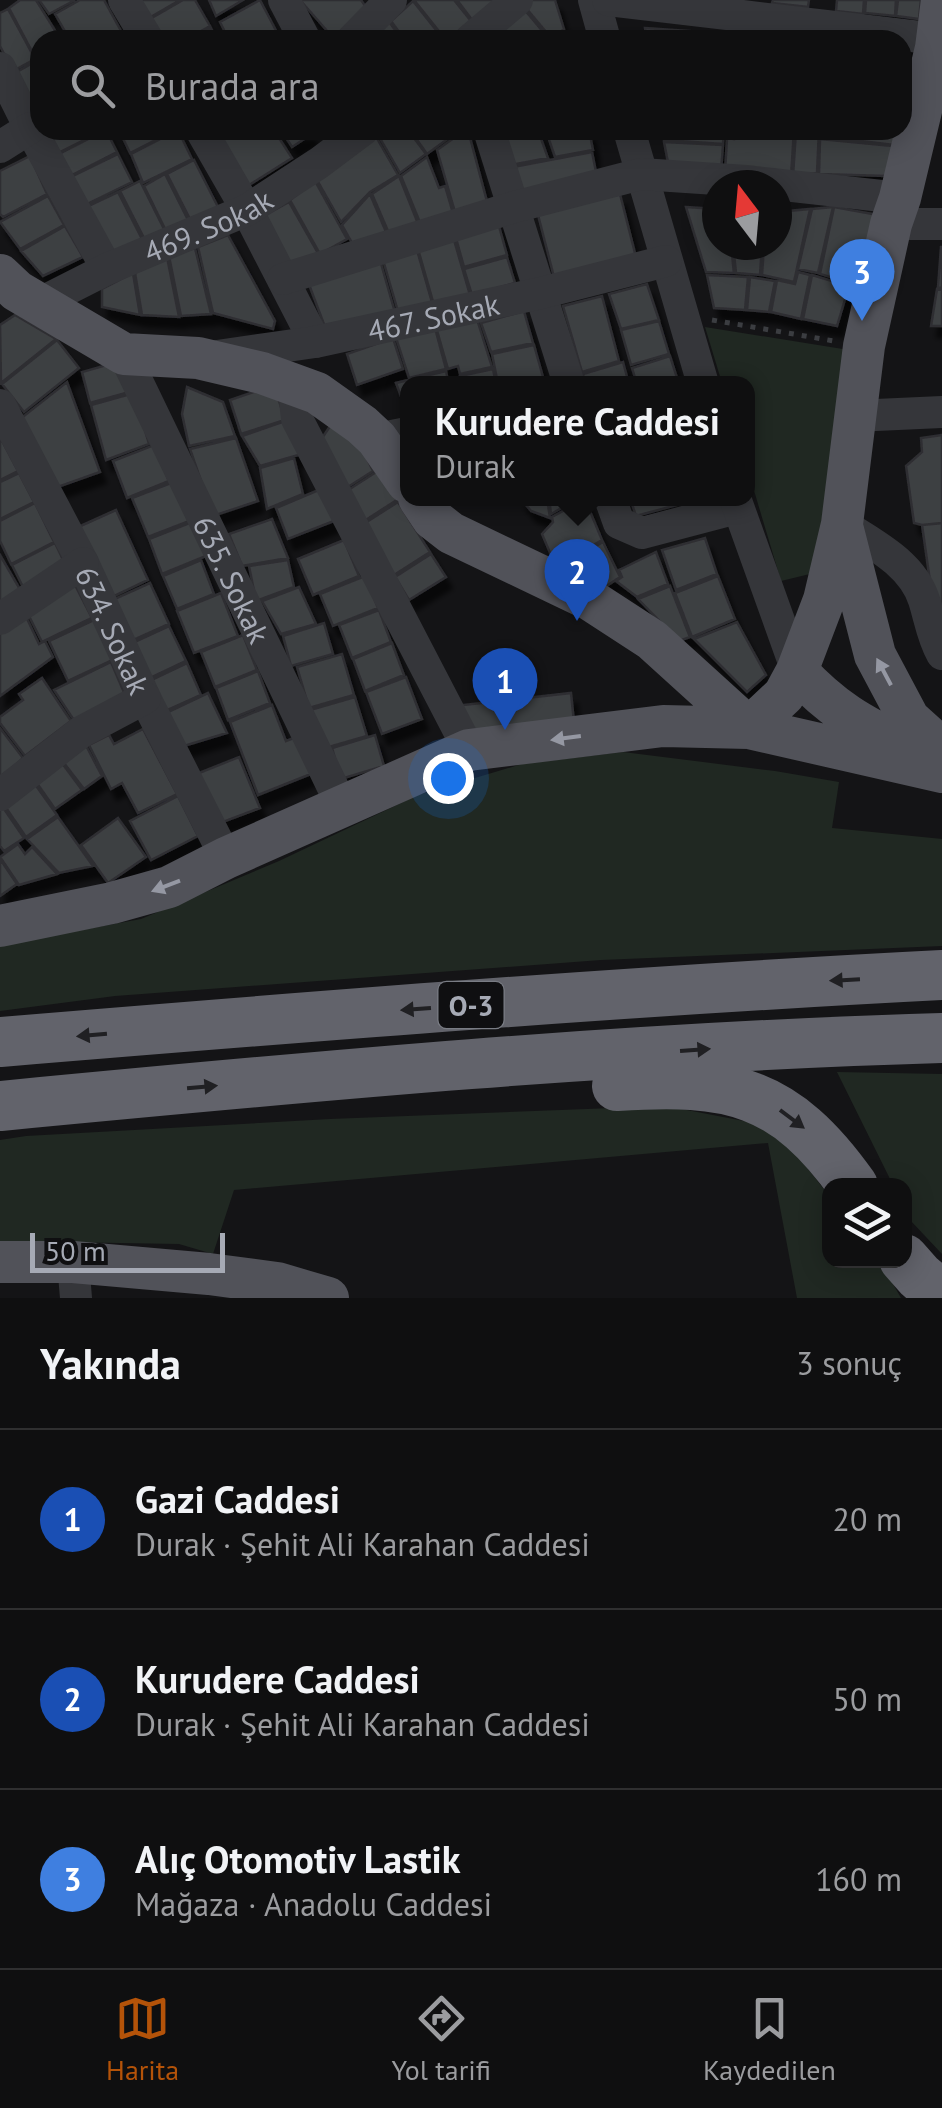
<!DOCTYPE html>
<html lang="tr">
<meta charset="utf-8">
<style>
:root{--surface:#0f0f10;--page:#1d1d1e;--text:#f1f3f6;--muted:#9b9c9f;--line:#2f2f30;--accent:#b45309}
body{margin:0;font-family:"PT Sans",sans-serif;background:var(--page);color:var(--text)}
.controls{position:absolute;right:30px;bottom:30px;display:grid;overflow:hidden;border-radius:20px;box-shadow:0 5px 25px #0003}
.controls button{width:90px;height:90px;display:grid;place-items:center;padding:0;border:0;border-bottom:2px solid var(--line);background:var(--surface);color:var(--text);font:50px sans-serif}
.compass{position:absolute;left:702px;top:170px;width:90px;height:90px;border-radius:50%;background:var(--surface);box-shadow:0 5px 25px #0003;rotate:344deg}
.scale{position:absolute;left:30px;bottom:25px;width:195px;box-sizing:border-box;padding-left:10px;border:5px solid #a6aab5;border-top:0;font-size:28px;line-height:35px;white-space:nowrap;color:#a6aab5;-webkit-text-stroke:8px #0f0f11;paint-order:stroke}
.you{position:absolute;left:448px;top:778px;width:35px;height:35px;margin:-25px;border:8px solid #fff;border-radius:50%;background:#1a73e8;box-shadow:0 0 0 15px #1a73e833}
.badge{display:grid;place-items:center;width:65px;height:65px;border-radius:50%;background:var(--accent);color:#fff;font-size:32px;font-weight:700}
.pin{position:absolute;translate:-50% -82px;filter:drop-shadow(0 2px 5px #0008)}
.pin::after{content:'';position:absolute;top:52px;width:35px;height:30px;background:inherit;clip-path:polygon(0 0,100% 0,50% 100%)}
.popup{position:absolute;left:400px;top:376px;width:355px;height:130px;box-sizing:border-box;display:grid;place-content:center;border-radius:20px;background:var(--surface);filter:drop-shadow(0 2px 8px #0005);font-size:32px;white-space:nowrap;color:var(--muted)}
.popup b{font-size:38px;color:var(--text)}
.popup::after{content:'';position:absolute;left:50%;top:100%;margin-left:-20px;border:20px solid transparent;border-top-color:var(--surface)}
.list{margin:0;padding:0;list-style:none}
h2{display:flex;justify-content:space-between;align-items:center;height:130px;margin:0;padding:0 40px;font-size:42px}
h2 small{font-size:32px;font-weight:400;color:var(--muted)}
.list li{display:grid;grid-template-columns:65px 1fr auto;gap:30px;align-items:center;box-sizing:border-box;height:180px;padding:0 40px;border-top:2px solid var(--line)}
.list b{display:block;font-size:38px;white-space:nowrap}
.list p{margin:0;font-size:32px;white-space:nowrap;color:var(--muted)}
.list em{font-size:32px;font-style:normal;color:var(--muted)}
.icon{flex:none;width:55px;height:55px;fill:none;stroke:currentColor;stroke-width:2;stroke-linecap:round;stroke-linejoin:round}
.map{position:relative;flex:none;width:942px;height:1298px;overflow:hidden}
.search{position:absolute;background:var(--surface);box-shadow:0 5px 25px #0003;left:30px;right:30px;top:30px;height:110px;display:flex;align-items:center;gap:25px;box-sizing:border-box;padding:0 35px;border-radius:30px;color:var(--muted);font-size:38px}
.sheet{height:670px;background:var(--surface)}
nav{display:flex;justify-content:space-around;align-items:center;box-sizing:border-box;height:140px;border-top:2px solid var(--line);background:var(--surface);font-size:28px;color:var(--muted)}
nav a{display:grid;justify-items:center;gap:5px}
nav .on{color:var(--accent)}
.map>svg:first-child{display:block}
</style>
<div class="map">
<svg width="942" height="1298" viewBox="0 0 942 1298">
<defs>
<filter id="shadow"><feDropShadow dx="6" dy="11" stdDeviation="2.5" flood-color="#0009"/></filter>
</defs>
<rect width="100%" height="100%" fill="#141416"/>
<path fill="#202822" d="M705 327 849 350 814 573 781 581 747 467V384L722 383Z
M623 752 775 771 839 782 832 828 942 839V946L601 960 115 996 0 1011V945L141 919 279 861 418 795 522 764Z
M837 1072 942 1074V1254L910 1220 905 1210 904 1186 893 1185Z
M666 1106 749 1122 783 1136 829 1196 830 1260 880 1261 901 1298H797L768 1143 234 1190 213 1254 179 1244 0 1241V1140L26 1136 330 1119Z"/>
<path fill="#3e3f43" stroke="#2e2e32" stroke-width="2.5" filter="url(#shadow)" d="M20 0H36L61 40H40V57L36 59 9 8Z
M39 0H75L49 14Z
M80 0H104L126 40H70L55 14Z
M140 0H180L149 18Z
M183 0H195L210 26 185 40H163L150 19Z
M209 0H243L216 16Z
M260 0 281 40H229L220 22Z
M300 0H361L366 7 335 40Z
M414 0H454L475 26 457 40H446Z
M457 0H502L476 25Z
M524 0H555L564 29 552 39 521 2Z
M773 0H809L808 7 772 3Z
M837 0H864L863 14 836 11Z
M866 0H896L895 16 865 13Z
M898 0H921L919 19 896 16Z
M413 1 444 40H405L391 21Z
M523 8 550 40H510L496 24Z
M8 9 35 59 13 71 0 46V13Z
M389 22 403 40H368Z
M211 28 217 40H190Z
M645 28 731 34 730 40H647Z
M735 29 826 40H735Z
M902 42 908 43 903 109H902Z
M40 59V88L27 96 15 73Z
M40 89V121L28 96Z
M44 130H104L56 154Z
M106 130 117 152 68 177 57 155Z
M119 130H175L130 153Z
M178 130 192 159 143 183 131 154Z
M215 130H274L292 158 246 187Z
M281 130H309L312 134 292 147Z
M381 130H408L426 154 400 173 377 133Z
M410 130H450L453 135 427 154Z
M465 130H468L489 209 457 219 437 150Z
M498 130H538L548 158 511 165Z
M589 130 593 150 555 157 546 131Z
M662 130H724L723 144 664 140Z
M735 130H794L791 176 725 172 727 138 734 139Z
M796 130H819L817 173 793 176Z
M837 130H898L894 145 836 138Z
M375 135 398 175 370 192 341 222 317 180Z
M820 139 893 146 886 176 819 174Z
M664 142 723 145 721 172 669 168Z
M592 152 597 177 520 196 513 167Z
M118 154 132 182 83 206 69 178Z
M30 156 47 194 3 217 0 214V171Z
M427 157 439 188 445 186 455 220 423 230 401 176Z
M194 160 219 209 192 223 167 174Z
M165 174 190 224 168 235 144 186Z
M399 176 421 231 391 238 372 194Z
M140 181 165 231 145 240 120 191Z
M315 181 347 239 320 254 290 200Z
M118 192 143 241 114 254 86 207Z
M370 194 389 239 356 250 342 225Z
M620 194 637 261 555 281 538 215Z
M48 196 64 225 20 249 0 222Z
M289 202 319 255 286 265 260 218Z
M686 207 717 209V245H731L734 273 706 272Z
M833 207 818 273 798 269 812 209Z
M834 207 878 215 857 285 820 274Z
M810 209 794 282 762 275 764 245H777V212Z
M497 219 507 255 464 267 454 231Z
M65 226 83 257 43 276 21 251Z
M452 233 470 295 434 305 416 242Z
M228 235 275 321 273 329 213 313 198 247Z
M415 243 433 306 399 315 381 253Z
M733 245H762L760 275 736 273Z
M941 247H942V288L938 287Z
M195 248 211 314 181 316 169 256Z
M378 253 396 316 328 335 305 274Z
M167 257 179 317 142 315 135 273Z
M507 257 515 283 472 295 464 269Z
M798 272 810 275 801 319 771 312 777 280 795 284Z
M133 273 140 315 102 307V289Z
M707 275 748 277 745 310 714 308Z
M812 275 849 286 837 326 803 319Z
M750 277 775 281 769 312 747 310Z
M647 284 659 320 621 329 609 294Z
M937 289 942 290V326H931Z
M602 296 619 361 582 372 563 306Z
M524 311 533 343 491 352 481 323Z
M15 315 56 339 1 383 0 325Z
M476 316 492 367 460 374 458 366 448 369 436 327Z
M659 321 669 354 631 365 621 330Z
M435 328 446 369 409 378 396 338Z
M393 338 403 369 357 385 347 354Z
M57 340 79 368 24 412 2 384Z
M534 345 545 384H498L492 354Z
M670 356 679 384H637L632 368Z
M124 360 133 391 90 403 82 372Z
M623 362 629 384H585L583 374Z
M493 369 496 384H461L460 376Z
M446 371 448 381 459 380V384H407V413L396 383Z
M67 382 100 472 55 488 20 419Z
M274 385 285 420 241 434 230 400Z
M187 387 223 402 235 436 189 446 182 414Z
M134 393 149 444 106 460 91 405Z
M337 416 356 435 373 471 340 492 320 441Z
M285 421 302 454 260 466 242 436Z
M942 435V523L922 525 914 523 906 466 922 452 921 438Z
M0 437 18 471 0 480Z
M236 438 258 501 213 516 190 449Z
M154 445 169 481 127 498 113 461Z
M294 458 303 494 267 509 260 468Z
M384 467 403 496 361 523 342 494Z
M19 473 34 502 0 519V482Z
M176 481 192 520 148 537 132 498Z
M321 489 334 521 288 539 276 508Z
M520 498H547L550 518 531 511Z
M549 498H579L551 514Z
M630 498H703L636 516Z
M585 499 602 540 556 567 542 534 553 522 552 517Z
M398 502 430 552 394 575 362 525Z
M35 503 54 542 11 564 0 541V521Z
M116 510 148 580 108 599 76 528Z
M272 519 288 558 242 566 229 534Z
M192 522 206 556 162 574 149 539Z
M942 523V659H941L922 525Z
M705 538 717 574 676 590 662 550Z
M344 540 359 576 313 595 298 559Z
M603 542 620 577 596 593 557 569Z
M55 543 66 566 23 587 12 565Z
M656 552 668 584 637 597 616 581 622 577 619 570Z
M431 554 446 577 409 600 395 577Z
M0 555 21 591 0 604Z
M201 560 214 594 177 609 163 576Z
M288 560 294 587 256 601 249 566Z
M365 576 378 608 333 626 320 594Z
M718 576 735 619 692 637 675 593Z
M150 583 169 624 129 642 110 601Z
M75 585 92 618 42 642 25 608Z
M670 586 690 637 679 641 638 599Z
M299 587 316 624 281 634 262 601Z
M221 593 238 636 194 653 177 611Z
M23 610 39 644 45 641 53 657 0 696V629Z
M379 610 391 642 352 658 339 625Z
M98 618 117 658 68 681 49 641Z
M737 622 766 675 747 692 694 639Z
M324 623 333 654 291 666 283 636Z
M169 626 186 661 146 680 130 644Z
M243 635 257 670 215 687 201 652Z
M392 643 404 675 365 691 353 659Z
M342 654 354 695 309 708 297 667Z
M111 662 126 697 79 728 54 690Z
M187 663 201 695 161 713 147 682Z
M258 671 270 703 228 720 216 688Z
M406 677 422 719 382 734 366 692Z
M42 678 71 721 25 756 0 723V717L23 700 19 694Z
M208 693 227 733 184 746 168 712Z
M571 693 574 722 465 735 454 706Z
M355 697 367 736 322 749 310 710Z
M272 705 286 741 296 737 311 774 258 795 230 722Z
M0 728 23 758 0 780Z
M143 729 177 794 138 813 122 783 111 789 89 745 109 735 114 744Z
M375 735 384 766 341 779 332 748Z
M81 736 102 776 84 789 57 754Z
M56 755 82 790 55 809 34 779Z
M239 757 260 808 215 825 194 775Z
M32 780 57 815 26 837 2 802Z
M178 796 198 836 151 860 130 821Z
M0 803 24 838 4 851 0 846Z
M58 817 93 866 59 873 27 839Z
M118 818 146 857 108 883 81 845Z
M18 844 25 854 32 847 57 874 19 885 0 857Z
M0 859 17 884 0 896Z"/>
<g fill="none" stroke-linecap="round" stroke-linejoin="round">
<path stroke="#3b3d41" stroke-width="5" stroke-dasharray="5 8" stroke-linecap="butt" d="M712 320 834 341"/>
<g stroke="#35363a" stroke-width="32">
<path d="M124 0 148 40"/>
<path d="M284 0 305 40"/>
<path d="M594 0 605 40"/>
<path d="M608 0 937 39"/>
<path d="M352 40 391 0"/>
<path d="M470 40 517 0"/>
<path d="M0 68 30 128 107 269"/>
<path d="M201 130 247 210 315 342"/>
<path d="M489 130 569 384"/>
<path d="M629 130 703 384"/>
<path d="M0 147 30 128"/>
<path d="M891 224H942"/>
<path d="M283 279 514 207 641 174 746 181 900 198"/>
<path id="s1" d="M40 303 107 269 247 210 319 163 363 130"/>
<path id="s2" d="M124 354 342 806"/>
<path id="s3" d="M217 356 315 342 541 293 666 261"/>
<path d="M301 385 295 400 297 419 469 750"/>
<path id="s4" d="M0 405 83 563 145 698 226 858"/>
<path d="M854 416 942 412"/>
<path d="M377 439 407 433"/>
<path d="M610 498 619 523 642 533 737 508"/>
<path d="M735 498 797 671"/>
<path d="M842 524C873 544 912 563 924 600 930 619 932 636 942 654"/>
<path d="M0 619 83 563"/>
<path d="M0 795 81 732 145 698"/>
<path d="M73 1262 76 1298"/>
</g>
<path stroke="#515259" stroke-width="42" d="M0 275 17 291 124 354 198 358 262 373 317 393 362 425 377 439 407 482
M419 498 433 519 451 533 589 599 652 640 749 728
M843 530 875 655 909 719 942 749
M797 671C832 709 860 725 906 747
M749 728 784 695 797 671 824 600 842 524 864 346 891 224 900 198 936 48 942 0
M0 926 112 903 169 887 226 858 469 750 663 726 749 728 942 772
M0 1262H73L209 1274 277 1283 328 1298"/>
<path stroke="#62636b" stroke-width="50" d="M0 1042C314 1016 628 991 942 975
M617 1086C730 1079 784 1089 853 1186
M0 1106C313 1076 627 1047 942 1038
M904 1259 919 1276 942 1296"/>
</g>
<defs><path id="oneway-solid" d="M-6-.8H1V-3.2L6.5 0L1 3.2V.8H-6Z" transform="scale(2.5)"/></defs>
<g fill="#9598a3">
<use href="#oneway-solid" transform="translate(884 672) rotate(-118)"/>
<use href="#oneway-solid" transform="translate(566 738) rotate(172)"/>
<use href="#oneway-solid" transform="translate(166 886) rotate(159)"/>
</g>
<g fill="#202023">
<use href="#oneway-solid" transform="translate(845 980) rotate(177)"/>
<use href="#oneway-solid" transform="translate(416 1009) rotate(176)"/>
<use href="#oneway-solid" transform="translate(92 1035) rotate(175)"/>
<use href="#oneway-solid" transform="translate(695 1050) rotate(-4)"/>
<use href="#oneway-solid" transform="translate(202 1087) rotate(-5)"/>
<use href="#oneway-solid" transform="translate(792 1119) rotate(37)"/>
</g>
<g text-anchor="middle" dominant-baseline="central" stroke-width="8" stroke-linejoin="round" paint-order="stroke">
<rect fill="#0f0f11" stroke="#797c84" stroke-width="2.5" x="438.5" y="982" width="65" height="46" rx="8"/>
<g font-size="28" font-weight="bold" fill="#a6aab5">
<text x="471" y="1005">O-3</text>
</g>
<g font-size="30" fill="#a6aab5" stroke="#0f0f11">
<text stroke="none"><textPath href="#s1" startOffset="185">469. Sokak</textPath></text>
<text stroke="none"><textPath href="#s3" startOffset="220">467. Sokak</textPath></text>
<text stroke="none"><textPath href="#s2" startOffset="250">635. Sokak</textPath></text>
<text stroke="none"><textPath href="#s4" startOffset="252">634. Sokak</textPath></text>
</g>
</g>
</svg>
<div class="controls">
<button><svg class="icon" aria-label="layers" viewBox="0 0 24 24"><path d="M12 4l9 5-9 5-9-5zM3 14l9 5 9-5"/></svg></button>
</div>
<svg class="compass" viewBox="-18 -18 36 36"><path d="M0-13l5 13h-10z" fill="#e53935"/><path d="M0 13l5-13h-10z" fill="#9b9c9f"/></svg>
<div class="scale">50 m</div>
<div class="you"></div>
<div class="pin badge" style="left:505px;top:730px;background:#1a4fb4">1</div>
<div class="pin badge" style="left:577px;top:621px;background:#1a4fb4">2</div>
<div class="popup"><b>Kurudere Caddesi</b>Durak</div>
<div class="pin badge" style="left:862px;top:321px;background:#3f7fe0">3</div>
<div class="search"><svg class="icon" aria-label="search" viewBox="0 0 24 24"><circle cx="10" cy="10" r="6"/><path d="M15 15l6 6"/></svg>Burada ara</div>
</div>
<section class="sheet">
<h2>Yakında<small>3 sonuç</small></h2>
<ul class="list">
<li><span class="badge" style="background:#1a4fb4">1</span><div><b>Gazi Caddesi</b><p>Durak · Şehit Ali Karahan Caddesi</p></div><em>20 m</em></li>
<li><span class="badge" style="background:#1a4fb4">2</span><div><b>Kurudere Caddesi</b><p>Durak · Şehit Ali Karahan Caddesi</p></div><em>50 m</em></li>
<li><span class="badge" style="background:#3f7fe0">3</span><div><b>Alıç Otomotiv Lastik</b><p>Mağaza · Anadolu Caddesi</p></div><em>160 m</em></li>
</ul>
</section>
<nav>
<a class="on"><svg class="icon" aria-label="map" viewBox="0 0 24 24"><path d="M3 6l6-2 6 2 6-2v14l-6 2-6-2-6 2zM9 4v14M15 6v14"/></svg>Harita</a>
<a><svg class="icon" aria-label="directions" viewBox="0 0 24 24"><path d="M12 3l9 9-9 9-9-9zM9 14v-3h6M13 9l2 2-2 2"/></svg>Yol tarifi</a>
<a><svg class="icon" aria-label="saved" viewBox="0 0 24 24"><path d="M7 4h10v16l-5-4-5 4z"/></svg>Kaydedilen</a>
</nav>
